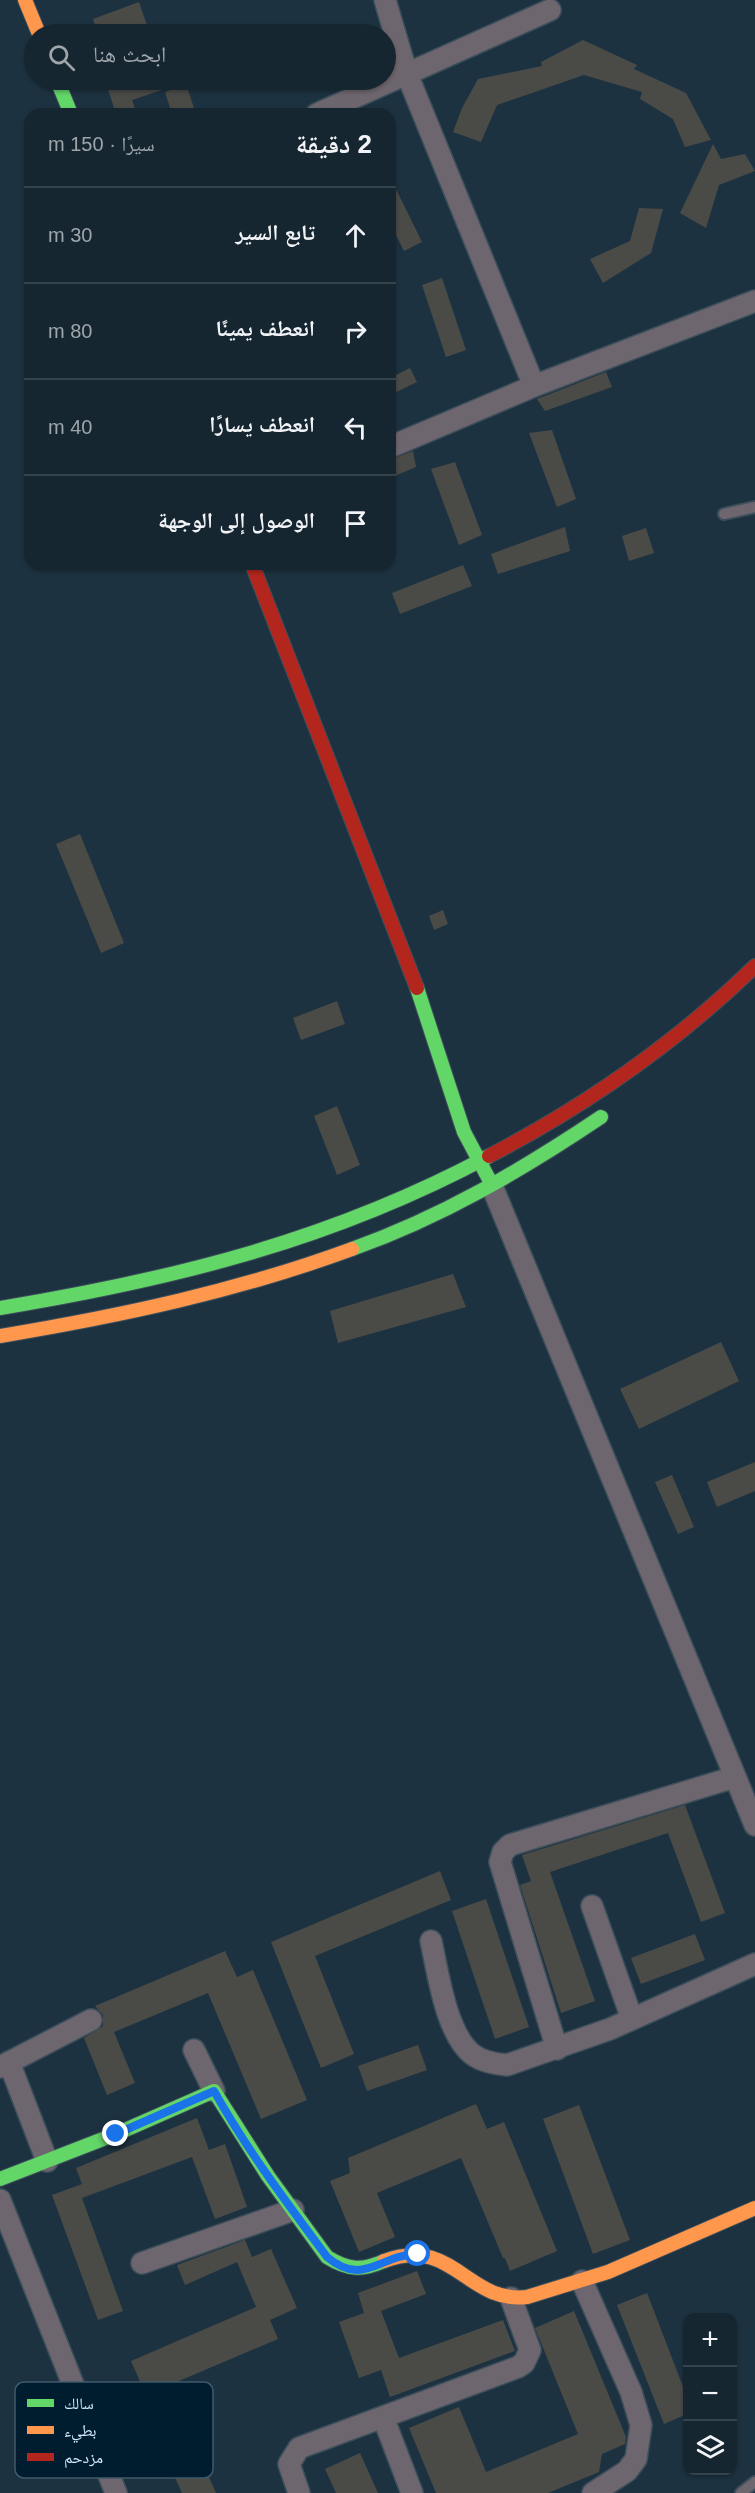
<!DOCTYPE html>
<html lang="ar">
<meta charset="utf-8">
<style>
:root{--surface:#162630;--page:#1f2e38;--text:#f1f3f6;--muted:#9ea5ab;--line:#35434c}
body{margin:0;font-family:Arial,"Noto Naskh Arabic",sans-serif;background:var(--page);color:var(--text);direction:rtl}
.controls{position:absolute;right:18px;bottom:18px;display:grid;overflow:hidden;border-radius:12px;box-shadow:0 2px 4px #0004}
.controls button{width:54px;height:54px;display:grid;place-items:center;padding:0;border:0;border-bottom:2px solid var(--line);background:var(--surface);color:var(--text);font:30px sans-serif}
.stop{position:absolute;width:18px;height:18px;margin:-14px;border:4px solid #1a73e8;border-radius:50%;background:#fff}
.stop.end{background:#1a73e8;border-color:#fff;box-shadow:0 2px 6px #0008}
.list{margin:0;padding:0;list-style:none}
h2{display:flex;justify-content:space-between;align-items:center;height:78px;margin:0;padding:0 24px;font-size:26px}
h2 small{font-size:20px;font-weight:400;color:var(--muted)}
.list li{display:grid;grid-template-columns:39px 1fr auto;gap:18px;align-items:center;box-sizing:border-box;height:96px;padding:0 24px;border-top:2px solid var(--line)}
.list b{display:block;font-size:22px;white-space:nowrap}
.list em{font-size:20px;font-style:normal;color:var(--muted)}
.icon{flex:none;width:33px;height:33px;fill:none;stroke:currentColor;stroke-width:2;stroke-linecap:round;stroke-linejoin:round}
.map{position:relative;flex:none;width:755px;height:2493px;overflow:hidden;direction:ltr}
.search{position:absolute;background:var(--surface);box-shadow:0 2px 4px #0004;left:24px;top:24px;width:372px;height:66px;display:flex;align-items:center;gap:15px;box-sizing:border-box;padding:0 21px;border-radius:33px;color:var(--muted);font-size:22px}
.panel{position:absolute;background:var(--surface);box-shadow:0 2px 4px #0004;left:24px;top:108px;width:372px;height:462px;border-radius:18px;direction:rtl}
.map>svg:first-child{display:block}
</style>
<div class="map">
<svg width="755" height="2493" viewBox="0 0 755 2493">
<rect width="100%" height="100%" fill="#1d3240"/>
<path fill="#4a4b47" d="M139 2 150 34H98L93 19Z
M583 40 637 65 634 69 686 93 711 140 685 147 673 119 640 99 642 92 584 75 497 105 481 142 453 132 462 108 478 79 542 66 541 62Z
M105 80H186V82L132 100 137 114H116Z
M186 84 196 114H172L165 92Z
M713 144 721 159 745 154 755 171 719 185 706 228 680 213Z
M390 177 422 242 404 251 390 223Z
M639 208 663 209 651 253 603 283 590 259 630 241Z
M442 278 466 350 446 357 422 285Z
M410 368 417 382 390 395V378Z
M606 372 612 387 545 411 537 399Z
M552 430 576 499 557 507 529 433Z
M413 451 416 467 390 478V460Z
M455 462 482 535 459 545 431 469Z
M565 527 570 551 498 574 491 554Z
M646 528 654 553 629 561 622 536Z
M463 565 472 586 400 614 392 593Z
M80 834 124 943 101 953 56 844Z
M443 910 448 924 434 930 429 916Z
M337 1001 345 1024 301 1040 293 1018Z
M337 1106 360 1165 337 1175 314 1116Z
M453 1274 466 1307 338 1343 330 1311Z
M721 1342 739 1381 639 1429 620 1389Z
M755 1462V1491L717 1507 707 1482Z
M672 1475 694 1527 678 1534 655 1482Z
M685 1805 725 1913 701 1922 668 1833 550 1872 595 2001 561 2013 520 1885 531 1881 522 1855Z
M440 1871 451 1900 315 1956 354 2054 321 2068 271 1942Z
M486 1899 529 2027 495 2039 452 1911Z
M695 1934 705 1960 641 1984 631 1958Z
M225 1951 237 1977 253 1970 307 2100 261 2119 208 1993 114 2032 135 2083 107 2095 84 2038 103 2026V2015L95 2006Z
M418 2045 427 2070 367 2091 358 2066Z
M476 2104 487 2129 504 2122 557 2251 510 2271 505 2258H503L461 2158 377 2193 395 2237 359 2252 330 2181 350 2173 348 2158Z
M579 2105 630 2240 593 2254 543 2119Z
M197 2118 209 2150 225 2144 247 2207 215 2219 192 2157 82 2198 123 2311 98 2320 52 2195 82 2184 76 2168Z
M245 2240 252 2257 271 2249 297 2308 270 2320 278 2339 146 2395 131 2361 256 2307 237 2262 185 2285 177 2265Z
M417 2271 426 2294 381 2311 399 2358 503 2320 515 2351 390 2397 381 2370 359 2378 339 2322 364 2313 358 2293Z
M647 2293 687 2397V2414L664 2424 617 2305Z
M574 2311 626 2437 625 2444 602 2454 599 2472 548 2493H436L409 2428 459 2407 486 2472 578 2434 535 2328Z
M193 2442 216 2493H182L165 2456Z
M360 2453 378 2493H336L325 2469Z"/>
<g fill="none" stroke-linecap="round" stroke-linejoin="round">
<g stroke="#3d4f5b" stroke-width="14">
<path id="lane" d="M724 514 755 507
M741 2493 755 2482"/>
</g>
<g stroke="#3d4f5b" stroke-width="24">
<path id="street" d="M385 0 407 74 534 386
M317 114 550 10
M390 447 534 386 755 301
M492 1186 755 1825
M592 1906 632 2019
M431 1941C438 1973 446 2033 472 2054 482 2062 496 2064 507 2065L610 2029 755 1964
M557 2049 500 1862 503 1852 510 1845 735 1777
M194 2050 214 2091
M9 2062 47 2161
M0 2067 91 2020
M0 2200 116 2493
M142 2263 293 2210
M582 2281 631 2392 641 2425 636 2459 627 2471 593 2493
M383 2417 412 2493
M299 2493 289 2464 299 2448 518 2367 524 2363 530 2350 511 2298"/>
</g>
<g stroke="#3d4f5b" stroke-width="16">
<path id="fast" d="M57 80 71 114
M417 988 464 1132 491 1183
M352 1249C442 1217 522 1170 601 1117
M0 1308C175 1279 332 1240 489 1156
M0 2179 116 2134 214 2091 268 2176 327 2257C348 2270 362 2271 384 2261"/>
</g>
<g stroke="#3d4f5b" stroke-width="16">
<path id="slow" d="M25 0 39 34
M0 1336C120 1316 238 1291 352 1249
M384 2261C453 2235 467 2304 527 2297L608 2272 755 2208"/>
</g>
<g stroke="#3d4f5b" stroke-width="16">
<path id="jam" d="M252 564 417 988
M489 1156C585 1106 677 1042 755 966"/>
</g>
<use href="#lane" stroke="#6e666e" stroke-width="10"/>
<use href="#street" stroke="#6e666e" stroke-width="21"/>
<use href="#fast" stroke="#63d668" stroke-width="14"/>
<use href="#slow" stroke="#ff974d" stroke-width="14"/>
<use href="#jam" stroke="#b3261e" stroke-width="14"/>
</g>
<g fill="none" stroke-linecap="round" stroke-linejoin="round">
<path stroke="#1a73e8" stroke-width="8" d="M116 2134 214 2091C247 2150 287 2203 327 2257 364 2288 380 2254 418 2254"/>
</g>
<rect x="15" y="2382" width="198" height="96" rx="9" fill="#001c2f" stroke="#405a6c" stroke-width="1.5"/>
<rect x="27" y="2399" width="27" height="8" fill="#63d668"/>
<rect x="27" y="2426" width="27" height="8" fill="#ff974d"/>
<rect x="27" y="2453" width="27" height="8" fill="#b3261e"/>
<g font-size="16" fill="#d6ebfb">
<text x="64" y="2409">سالك</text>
<text x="64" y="2436">بطيء</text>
<text x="64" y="2463">مزدحم</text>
</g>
</svg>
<div class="controls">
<button>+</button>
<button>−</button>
<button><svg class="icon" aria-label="layers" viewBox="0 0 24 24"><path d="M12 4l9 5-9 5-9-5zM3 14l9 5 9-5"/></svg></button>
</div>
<div class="stop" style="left:418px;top:2254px"></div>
<div class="stop end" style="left:116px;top:2134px"></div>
<div class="search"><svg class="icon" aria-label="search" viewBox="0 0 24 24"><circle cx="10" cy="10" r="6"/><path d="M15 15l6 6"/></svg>ابحث هنا</div>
<section class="panel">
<h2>2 دقيقة<small>سيرًا · 150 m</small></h2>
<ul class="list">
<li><svg class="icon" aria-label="ahead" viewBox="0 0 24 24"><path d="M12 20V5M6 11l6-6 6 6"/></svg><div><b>تابع السير</b></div><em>30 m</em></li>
<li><svg class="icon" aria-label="right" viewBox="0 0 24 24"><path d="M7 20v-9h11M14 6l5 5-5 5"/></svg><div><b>انعطف يمينًا</b></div><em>80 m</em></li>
<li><svg class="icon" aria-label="left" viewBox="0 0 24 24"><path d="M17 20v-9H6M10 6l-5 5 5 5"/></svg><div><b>انعطف يسارًا</b></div><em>40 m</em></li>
<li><svg class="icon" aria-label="arrive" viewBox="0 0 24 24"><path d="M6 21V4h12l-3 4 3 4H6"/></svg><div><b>الوصول إلى الوجهة</b></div></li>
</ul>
</section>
</div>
